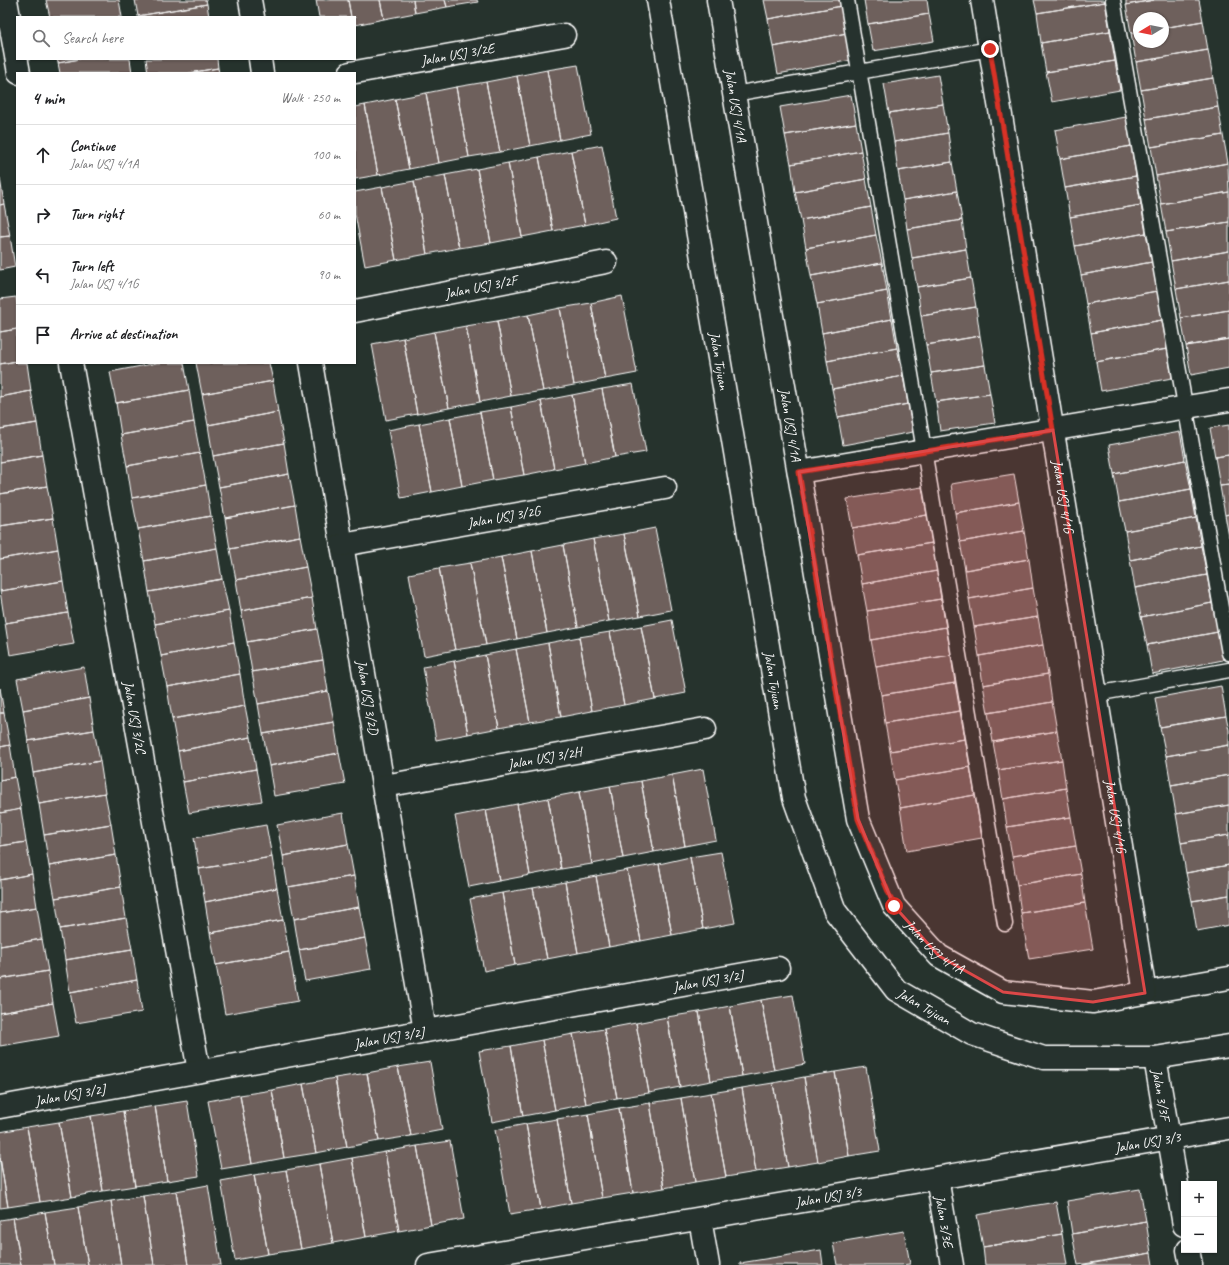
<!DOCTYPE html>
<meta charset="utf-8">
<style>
:root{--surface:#fff;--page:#f2f2f2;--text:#202124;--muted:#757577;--line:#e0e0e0}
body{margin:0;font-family:Caveat,sans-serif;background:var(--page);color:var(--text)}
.controls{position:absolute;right:12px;bottom:12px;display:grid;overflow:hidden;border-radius:0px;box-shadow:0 1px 3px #0004}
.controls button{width:36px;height:36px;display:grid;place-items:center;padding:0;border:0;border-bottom:1px solid var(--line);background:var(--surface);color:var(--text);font:20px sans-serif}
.compass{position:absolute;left:1133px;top:12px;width:36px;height:36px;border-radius:50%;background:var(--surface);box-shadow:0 1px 3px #0004;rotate:260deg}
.stop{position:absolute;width:12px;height:12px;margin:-9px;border:3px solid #d93025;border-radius:50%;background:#fff}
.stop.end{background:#d93025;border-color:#fff;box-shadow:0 1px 4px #0008}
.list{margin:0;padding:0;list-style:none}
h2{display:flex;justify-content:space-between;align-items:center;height:52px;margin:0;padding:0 16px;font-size:17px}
h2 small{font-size:13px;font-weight:400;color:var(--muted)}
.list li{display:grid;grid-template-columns:26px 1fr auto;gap:12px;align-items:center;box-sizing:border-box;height:60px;padding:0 16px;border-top:1px solid var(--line)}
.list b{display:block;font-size:15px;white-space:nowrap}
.list p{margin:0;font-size:13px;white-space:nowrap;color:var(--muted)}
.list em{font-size:13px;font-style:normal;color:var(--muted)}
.icon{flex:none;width:22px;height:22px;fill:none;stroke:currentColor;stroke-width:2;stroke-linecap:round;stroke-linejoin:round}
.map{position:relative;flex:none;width:1229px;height:1265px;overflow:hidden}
.search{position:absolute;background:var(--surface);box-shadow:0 1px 3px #0004;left:16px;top:16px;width:340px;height:44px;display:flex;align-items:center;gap:10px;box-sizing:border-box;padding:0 14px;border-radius:0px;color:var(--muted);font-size:15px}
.panel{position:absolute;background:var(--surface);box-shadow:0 1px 3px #0004;left:16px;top:72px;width:340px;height:292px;border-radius:0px}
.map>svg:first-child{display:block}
</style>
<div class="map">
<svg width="1229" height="1265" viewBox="0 0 1229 1265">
<rect width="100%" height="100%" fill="#26332d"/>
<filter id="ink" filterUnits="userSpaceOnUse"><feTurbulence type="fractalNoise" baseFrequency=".025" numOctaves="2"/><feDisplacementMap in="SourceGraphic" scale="8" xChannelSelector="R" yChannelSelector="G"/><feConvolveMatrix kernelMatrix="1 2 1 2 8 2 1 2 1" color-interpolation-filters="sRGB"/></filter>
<g filter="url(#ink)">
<path fill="#6e615c" stroke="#fff" d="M46 0H119L122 17H50Z
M135 0H206L207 4 138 16Z
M316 0H348L351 17H319Z
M348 0H380L384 19 355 25V17H351Z
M380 0H413L415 13 384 19Z
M413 0H445L447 7 415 13Z
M445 0H477L478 2 447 7Z
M764 0H841L842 6 768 19Z
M864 0H927L929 14 868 24Z
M1034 0H1104L1105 2 1037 13Z
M1126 0H1154L1126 5Z
M1154 0H1199L1203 21 1163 28V18H1139V32L1131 33 1126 5Z
M1105 2 1110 31 1041 43 1037 13Z
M207 4 209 17H138V16Z
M842 6 847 33 773 47 768 19Z
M929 14 934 41 873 51 868 24Z
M1203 21 1208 50 1136 62 1131 33 1139 32V42H1163V28Z
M1110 31 1115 61 1046 72 1041 43Z
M847 33 852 60 778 74 773 47Z
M1208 50 1213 78 1141 90 1136 62Z
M57 59H80L58 63Z
M80 59H130L132 73H60L58 63Z
M146 59H217L218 68 189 73H148Z
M1115 61 1120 90 1052 102 1046 72Z
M578 65 591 134 560 140 547 70Z
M218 68 219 73H189Z
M547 70 560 140 530 146 517 76Z
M938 75 943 104 889 113 884 84Z
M517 76 530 146 500 152 486 82Z
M1213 78 1218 107 1146 119 1141 90Z
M486 82 500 152 469 157 456 87Z
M456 87 469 157 439 163 426 93Z
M426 93 439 163 409 169 395 99Z
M851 95 856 123 785 135 780 107Z
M395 99 409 169 378 175 365 105Z
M943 104 948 133 894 142 889 113Z
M365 105 378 175 355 179V107Z
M1218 107 1223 135 1151 147 1146 119Z
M1126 117 1131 146 1060 159 1055 130Z
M856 123 861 151 791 164 785 135Z
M948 133 952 162 898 171 894 142Z
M1223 135 1228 163 1156 176 1151 147Z
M602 145 616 218 585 225 571 151Z
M1131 146 1136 176 1065 188 1060 159Z
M571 151 585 225 553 231 539 157Z
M861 151 866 179 795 192 791 164Z
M539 157 553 231 522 237 508 163Z
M952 162 957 191 903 200 898 171Z
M508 163 522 237 491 243 477 169Z
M1228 163 1229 192 1161 204 1156 176Z
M477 169 491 243 459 248 445 175Z
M445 175 459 248 427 254 414 181Z
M1136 176 1141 205 1070 217 1065 188Z
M0 178 4 204 0 205Z
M866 179 871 207 801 220 795 192Z
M414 181 427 254 396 260 382 187Z
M382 187 396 260 365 266 355 214V192Z
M957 191 962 220 907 229 903 200Z
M1229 192V222L1166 232 1161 204Z
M4 204 10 236 0 237V205Z
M1141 205 1146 233 1075 246 1070 217Z
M871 207 876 235 806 248 801 220Z
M962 220 966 249 912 258 907 229Z
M1229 222V251L1171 261 1166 232Z
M1146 233 1152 262 1081 275 1075 246Z
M876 235 882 263 811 276 806 248Z
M10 236 15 267 0 270V237Z
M966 249 971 278 917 287 912 258Z
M1229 251V280L1176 289 1171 261Z
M1152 262 1157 291 1086 304 1081 275Z
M882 263 887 291 817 304 811 276Z
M971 278 976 307 921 316 917 287Z
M1229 280V310L1181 318 1176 289Z
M887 291 892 319 822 333 817 304Z
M1157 291 1162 320 1091 333 1086 304Z
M622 296 637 373 605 379 591 303Z
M16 297 17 305V329L0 332V299Z
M591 303 605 379 574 385 560 308Z
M976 307 980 336 926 345 921 316Z
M560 308 574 385 543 391 528 315Z
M1229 310V339L1186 346 1181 318Z
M528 315 543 391 511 396 497 321Z
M892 319 897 348 827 361 822 333Z
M1162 320 1167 349 1096 362 1091 333Z
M497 321 511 396 480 402 466 326Z
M466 326 480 402 449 408 434 332Z
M17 329V361L0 364V332Z
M434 332 449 408 417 414 403 338Z
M980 336 985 365 931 373 926 345Z
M403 338 417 414 386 420 372 344Z
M1229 339V368L1191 375 1186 346Z
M897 348 903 376 832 389 827 361Z
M1167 349 1172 378 1101 391 1096 362Z
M17 361V363H27L31 391 0 397V364Z
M157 363H184L189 390 116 403 110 372Z
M196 363H269L273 381 202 394Z
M985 365 990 394 936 402 931 373Z
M903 376 908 404 838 417 832 389Z
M273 381 278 412 208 425 202 394Z
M633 384 646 452 615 457 602 389Z
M602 389 615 457 585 463 572 395Z
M189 390 194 422 121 435 116 403Z
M31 391 37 423 0 429V397Z
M990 394 995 423 940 431 936 402Z
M572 395 585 463 554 469 541 401Z
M541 401 554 469 524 475 511 407Z
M908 404 913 432 843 445 838 417Z
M511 407 524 475 493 480 480 412Z
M278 412 284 443 213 456 208 425Z
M480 412 493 480 462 486 450 418Z
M450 418 462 486 432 492 419 424Z
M194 422 200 453 127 466 121 435Z
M37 423 42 455 0 462V429Z
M419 424 432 492 401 498 388 430Z
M1229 425V455L1215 457 1210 428Z
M1180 432 1185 460 1114 474 1109 445Z
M284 443 289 474 219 487 213 456Z
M200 453 206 485 132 498 127 466Z
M42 455 47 486 0 494V462Z
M1229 455V485L1220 486 1215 457Z
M1185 460 1191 489 1119 502 1114 474Z
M289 474 295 505 225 518 219 487Z
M1014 474 1019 502 955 513 951 484Z
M206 485 211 516 138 529 132 498Z
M1229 485V514L1225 515 1220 486Z
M47 486 53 518 0 526V494Z
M922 487 927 515 852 528 847 499Z
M1191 489 1196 518 1125 531 1119 502Z
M1019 502 1024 531 960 542 955 513Z
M295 505 300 536 230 549 225 518Z
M1229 514V537L1225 515Z
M927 515 932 543 857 555 852 528Z
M211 516 217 548 144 561 138 529Z
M53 518 58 549 0 559V526Z
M1196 518 1201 546 1130 560 1125 531Z
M655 528 671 610 640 616 624 534Z
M1024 531 1029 559 965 570 960 542Z
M624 534 640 616 609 621 593 539Z
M300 536 306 567 236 580 230 549Z
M593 539 609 621 578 627 563 545Z
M932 543 937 571 862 584 857 555Z
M563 545 578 627 547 633 532 551Z
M1201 546 1207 575 1135 588 1130 560Z
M217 548 222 579 149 592 144 561Z
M58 549 63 581 0 591V559Z
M532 551 547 633 517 639 501 557Z
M501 557 517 639 486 645 470 563Z
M1029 559 1033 588 969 599 965 570Z
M470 563 486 645 455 650 439 568Z
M306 567 312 598 241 611 236 580Z
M439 568 455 650 424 656 409 574Z
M937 571 941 599 867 611 862 584Z
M1207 575 1212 603 1141 617 1135 588Z
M222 579 229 611 155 624 149 592Z
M63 581 68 613 5 623 0 591Z
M1033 588 1038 617 974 627 969 599Z
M312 598 317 629 247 642 241 611Z
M941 599 946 627 871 640 867 611Z
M1212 603 1218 632 1147 645 1141 617Z
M229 611 234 642 161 656 155 624Z
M68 613 74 644 10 655 5 623Z
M1038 617 1043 645 979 656 974 627Z
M672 620 686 693 655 699 641 626Z
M641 626 655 699 624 705 610 632Z
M946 627 951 655 876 667 871 640Z
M317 629 323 660 252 672 247 642Z
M610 632 624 705 592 711 579 637Z
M1218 632 1223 660 1152 674 1147 645Z
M579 637 592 711 561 717 548 643Z
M234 642 240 674 167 687 161 656Z
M548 643 561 717 530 722 516 649Z
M1043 645 1048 674 983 685 979 656Z
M516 649 530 722 499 728 485 655Z
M485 655 499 728 468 734 454 661Z
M951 655 955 683 881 695 876 667Z
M323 660 328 691 258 704 252 672Z
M454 661 468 734 436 740 423 667Z
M84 667 89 698 23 710 17 679Z
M240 674 245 706 172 719 167 687Z
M1048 674 1052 702 988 713 983 685Z
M955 683 960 711 885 723 881 695Z
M1221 686 1226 716 1160 727 1155 698Z
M0 688 4 713H0Z
M328 691 334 722 263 734 258 704Z
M89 698 94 730 28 741 23 710Z
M1052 702 1057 731 993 742 988 713Z
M245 706 251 737 178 751 172 719Z
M960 711 965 739 890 751 885 723Z
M0 713H4L10 745 0 747Z
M1226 716 1229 730V745L1166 756 1160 727Z
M334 722 339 753 269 766 263 734Z
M94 730 100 761 33 773 28 741Z
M1057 731 1062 760 998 770 993 742Z
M251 737 256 769 183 782 178 751Z
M965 739 970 767 895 780 890 751Z
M10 745 15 777 0 780V747Z
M1229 745V775L1171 785 1166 756Z
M339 753 345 784 274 796 269 766Z
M1062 760 1066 788 1003 799 998 770Z
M100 761 105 793 39 804 33 773Z
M970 767 975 795 900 808 895 780Z
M256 769 262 801 189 813 183 782Z
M703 769 716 840 685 846 672 775Z
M672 775 685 846 654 852 641 781Z
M1229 775V805L1176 814 1171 785Z
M15 777 21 809 0 813V780Z
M641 781 654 852 623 858 610 786Z
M610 786 623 858 592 864 579 792Z
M1066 788 1071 817 1007 827 1003 799Z
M579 792 592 864 561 869 548 798Z
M105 793 111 824 44 835 39 804Z
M975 795 982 838 907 851 900 808Z
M548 798 561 869 530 875 517 804Z
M517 804 530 875 499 881 486 810Z
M1229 805V835L1181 843 1176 814Z
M21 809 26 842 0 846V813Z
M486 810 499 881 469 887 455 816Z
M343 813 348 844 283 856 277 825Z
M1071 817 1076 846 1012 856 1007 827Z
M111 824 116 855 49 866 44 835Z
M266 825 272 857 199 869 194 838Z
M1229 835V865L1186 873 1181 843Z
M26 842 32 874 0 880V846Z
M348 844 354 876 288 887 283 856Z
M1076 846 1081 874 1017 885 1012 856Z
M721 852 735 923 703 929 690 857Z
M116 855 121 887 55 898 49 866Z
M272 857 277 888 205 902 199 869Z
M690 857 703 929 672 935 659 864Z
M659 864 672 935 641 941 627 870Z
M1229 865V895L1192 901 1186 873Z
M627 870 641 941 609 947 596 876Z
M32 874 37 907 0 913V880Z
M1081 874 1085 903 1021 913 1017 885Z
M354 876 359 907 294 919 288 887Z
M596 876 609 947 578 953 565 882Z
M565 882 578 953 547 959 533 888Z
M121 887 126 918 60 929 55 898Z
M277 888 283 920 210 933 205 902Z
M533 888 547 959 515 965 502 893Z
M502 893 515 965 484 971 470 899Z
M1229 895V925L1197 931 1192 901Z
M1085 903 1093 949 1029 959 1021 913Z
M37 907 42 939 0 946V913Z
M359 907 365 938 299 950 294 919Z
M126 918 132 949 65 960 60 929Z
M283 920 289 952 216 965 210 933Z
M365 938 371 969 305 981 299 950Z
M42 939 48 971 0 979V946Z
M132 949 137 980 70 992 65 960Z
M289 952 298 1001 225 1014 216 965Z
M48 971 53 1003 0 1013V979Z
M137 980 142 1012 76 1023 70 992Z
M793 995 805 1064 774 1070 761 1000Z
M761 1000 774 1070 742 1076 730 1006Z
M53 1003 59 1036 0 1046V1013Z
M730 1006 742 1076 711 1081 699 1012Z
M699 1012 711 1081 680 1087 667 1017Z
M667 1017 680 1087 649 1093 636 1023Z
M636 1023 649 1093 617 1098 604 1029Z
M604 1029 617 1098 586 1104 573 1034Z
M573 1034 586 1104 555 1110 542 1040Z
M542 1040 555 1110 523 1116 511 1046Z
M511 1046 523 1116 492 1122 479 1051Z
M430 1062 442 1130 411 1136 398 1067Z
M398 1067 411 1136 379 1141 367 1073Z
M866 1067 880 1151 849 1156 835 1072Z
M835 1072 849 1156 818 1162 804 1077Z
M367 1073 379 1141 347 1147 335 1078Z
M804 1077 818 1162 788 1167 773 1083Z
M335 1078 347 1147 316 1153 303 1084Z
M773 1083 788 1167 756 1172 742 1088Z
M303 1084 316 1153 284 1158 272 1090Z
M742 1088 756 1172 726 1177 711 1093Z
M272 1090 284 1158 252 1164 240 1095Z
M711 1093 726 1177 695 1182 681 1098Z
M240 1095 252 1164 221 1169 208 1101Z
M681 1098 695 1182 664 1188 650 1103Z
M187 1101 199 1176 167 1181 155 1106Z
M650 1103 664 1188 633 1193 619 1108Z
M155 1106 167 1181 135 1186 123 1111Z
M619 1108 633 1193 602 1198 588 1114Z
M123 1111 135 1186 103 1191 91 1116Z
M588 1114 602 1198 571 1203 557 1119Z
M91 1116 103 1191 72 1197 59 1122Z
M557 1119 571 1203 541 1209 526 1124Z
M59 1122 72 1197 40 1202 27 1127Z
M526 1124 541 1209 510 1214 495 1130Z
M27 1127 40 1202 8 1207 0 1158V1132Z
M450 1141 464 1219 431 1225 417 1146Z
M417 1146 431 1225 399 1231 385 1152Z
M385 1152 399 1231 366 1237 352 1158Z
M0 1158 8 1207 0 1208Z
M352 1158 366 1237 333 1243 319 1164Z
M319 1164 333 1243 301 1249 286 1170Z
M286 1170 301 1249 268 1254 254 1175Z
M254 1175 268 1254 235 1260 221 1181Z
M208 1185 221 1265H188L176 1191Z
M1140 1189 1146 1221 1072 1234 1067 1201Z
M176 1191 188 1265H154L143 1196Z
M143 1196 154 1265H121L111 1201Z
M111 1201 121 1265H88L78 1207Z
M1056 1202 1062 1234 983 1247 977 1215Z
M78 1207 88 1265H54L45 1212Z
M45 1212 54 1265H21L13 1218Z
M13 1218 21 1265H0V1220Z
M1146 1221 1151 1253 1078 1265 1072 1234Z
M904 1231 910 1264 902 1265H837L833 1243Z
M1062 1234 1067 1265H985L983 1247Z
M821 1250 823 1265H740V1263Z
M1151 1253 1153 1265H1083Z"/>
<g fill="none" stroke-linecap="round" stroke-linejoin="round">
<g stroke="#fff" stroke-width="17">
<path id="lane" d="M847 0 1005 924
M1113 0 1229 653
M734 94 990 49
M1096 694 1229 670"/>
</g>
<g stroke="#fff" stroke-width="25">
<g id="street">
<path d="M6 0 19 73"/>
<path d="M250 0 253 17"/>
<path id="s1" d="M718 0 858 819 894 906 939 956 1003 992 1093 1002 1229 978"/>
<path id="s2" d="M982 0 1145 993"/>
<path d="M260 59 262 73"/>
<path id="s3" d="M350 73 564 35"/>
<path id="s4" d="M355 311 606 262"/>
<path id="s5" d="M71 363 199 1071"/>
<path id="s6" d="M311 363 425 1031"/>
<path d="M799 472 1229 400"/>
<path id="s7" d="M342 545 665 488"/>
<path id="s8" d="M384 786 705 729"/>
<path id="s9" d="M1155 1058 1184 1225"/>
<path id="s10" d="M0 1107 778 968"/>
<path id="s11" d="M937 1178 952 1265"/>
<path d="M700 1219 708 1265"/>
<path d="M1188 1250 1191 1265"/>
<path id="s12" d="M428 1265 1229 1128"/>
</g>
</g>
<g stroke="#fff" stroke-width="25">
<g id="secondary">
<path id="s13" d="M658 0 794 798 835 911 896 990 972 1034 1044 1058H1155L1229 1046"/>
</g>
</g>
<use href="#lane" stroke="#26332d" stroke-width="14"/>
<use href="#street" stroke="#26332d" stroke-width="22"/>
<use href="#secondary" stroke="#26332d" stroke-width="22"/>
</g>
</g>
<g fill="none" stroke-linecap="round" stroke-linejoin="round" filter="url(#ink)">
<path stroke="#d93025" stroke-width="5" d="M894 906 858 819 799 472 1053 430 990 49"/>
</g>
<path fill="#dc4848" fill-opacity="0.2" stroke="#dc4848" stroke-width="3" stroke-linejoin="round" d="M1053 430 1145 993 1093 1002 1003 992 939 956 894 906 858 819 799 472Z"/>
<g text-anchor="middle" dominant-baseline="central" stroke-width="4" stroke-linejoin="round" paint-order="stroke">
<g font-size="14" fill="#fff" stroke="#26332d">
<text stroke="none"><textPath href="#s3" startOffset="109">Jalan USJ 3/2E</textPath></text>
<text stroke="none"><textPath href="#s1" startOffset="107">Jalan USJ 4/1A</textPath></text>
<text stroke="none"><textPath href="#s4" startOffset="128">Jalan USJ 3/2F</textPath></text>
<text stroke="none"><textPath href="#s13" startOffset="366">Jalan Tujuan</textPath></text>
<text stroke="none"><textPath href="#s1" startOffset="431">Jalan USJ 4/1A</textPath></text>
<text stroke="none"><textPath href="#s2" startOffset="503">Jalan USJ 4/1G</textPath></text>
<text stroke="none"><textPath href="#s7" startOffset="164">Jalan USJ 3/2G</textPath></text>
<text stroke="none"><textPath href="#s13" startOffset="690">Jalan Tujuan</textPath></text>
<text stroke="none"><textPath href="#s6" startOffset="339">Jalan USJ 3/2D</textPath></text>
<text stroke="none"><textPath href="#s5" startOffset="360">Jalan USJ 3/2C</textPath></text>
<text stroke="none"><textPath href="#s8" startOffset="163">Jalan USJ 3/2H</textPath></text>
<text stroke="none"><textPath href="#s2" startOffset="827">Jalan USJ 4/1G</textPath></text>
<text stroke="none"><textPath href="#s1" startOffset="983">Jalan USJ 4/1A</textPath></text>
<text stroke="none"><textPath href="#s10" startOffset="719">Jalan USJ 3/2J</textPath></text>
<text stroke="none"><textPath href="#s13" startOffset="1062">Jalan Tujuan</textPath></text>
<text stroke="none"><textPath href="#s10" startOffset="395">Jalan USJ 3/2J</textPath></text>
<text stroke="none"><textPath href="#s10" startOffset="71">Jalan USJ 3/2J</textPath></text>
<text stroke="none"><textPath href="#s9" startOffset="37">Jalan 3/3F</textPath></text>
<text stroke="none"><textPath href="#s12" startOffset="730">Jalan USJ 3/3</textPath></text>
<text stroke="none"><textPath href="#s12" startOffset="406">Jalan USJ 3/3</textPath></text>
<text stroke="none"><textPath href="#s11" startOffset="44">Jalan 3/3E</textPath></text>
</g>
</g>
</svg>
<div class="controls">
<button>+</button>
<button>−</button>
</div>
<svg class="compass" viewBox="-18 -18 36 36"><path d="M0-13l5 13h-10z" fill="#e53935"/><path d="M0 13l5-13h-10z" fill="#757577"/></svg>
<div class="stop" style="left:894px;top:906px"></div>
<div class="stop end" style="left:990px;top:49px"></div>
<div class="search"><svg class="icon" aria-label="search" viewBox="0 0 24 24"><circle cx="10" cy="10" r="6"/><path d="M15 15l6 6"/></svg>Search here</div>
<section class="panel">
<h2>4 min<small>Walk · 250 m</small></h2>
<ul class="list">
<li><svg class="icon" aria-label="ahead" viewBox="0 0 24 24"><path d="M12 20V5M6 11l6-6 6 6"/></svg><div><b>Continue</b><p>Jalan USJ 4/1A</p></div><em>100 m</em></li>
<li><svg class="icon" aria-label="right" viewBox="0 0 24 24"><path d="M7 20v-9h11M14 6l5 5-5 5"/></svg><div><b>Turn right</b></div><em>60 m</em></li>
<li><svg class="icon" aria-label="left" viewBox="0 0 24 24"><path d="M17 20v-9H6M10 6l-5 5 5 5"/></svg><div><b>Turn left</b><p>Jalan USJ 4/1G</p></div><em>90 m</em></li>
<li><svg class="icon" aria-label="arrive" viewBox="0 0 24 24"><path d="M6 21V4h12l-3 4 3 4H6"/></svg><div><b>Arrive at destination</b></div></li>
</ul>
</section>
</div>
